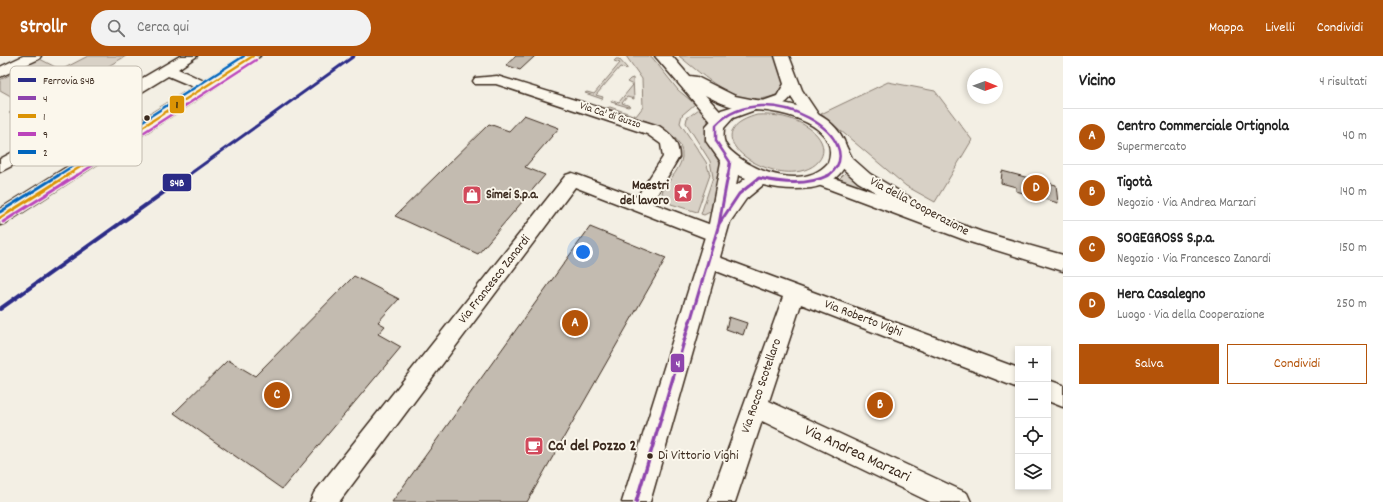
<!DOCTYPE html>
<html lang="it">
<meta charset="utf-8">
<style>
:root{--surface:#fff;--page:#f2f2f2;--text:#222;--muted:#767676;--line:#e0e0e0;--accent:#b45309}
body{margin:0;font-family:Dekko,sans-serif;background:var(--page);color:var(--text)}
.controls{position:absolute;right:12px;bottom:12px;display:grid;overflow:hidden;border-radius:0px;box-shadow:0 2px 6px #0003}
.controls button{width:36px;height:36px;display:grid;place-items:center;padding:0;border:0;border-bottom:1px solid var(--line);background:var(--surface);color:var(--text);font:20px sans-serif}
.compass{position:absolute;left:967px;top:12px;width:36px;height:36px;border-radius:50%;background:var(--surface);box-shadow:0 2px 6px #0003;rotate:91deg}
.you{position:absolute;left:583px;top:196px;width:14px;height:14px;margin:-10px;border:3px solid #fff;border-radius:50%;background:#1a73e8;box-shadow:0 0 0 6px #1a73e833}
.badge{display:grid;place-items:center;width:26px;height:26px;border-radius:50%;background:var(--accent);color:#fff;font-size:13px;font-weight:700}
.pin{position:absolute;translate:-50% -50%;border:2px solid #fff;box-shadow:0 1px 4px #0006}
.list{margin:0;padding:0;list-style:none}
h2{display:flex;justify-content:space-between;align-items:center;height:52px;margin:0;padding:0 16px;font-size:17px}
h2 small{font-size:13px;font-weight:400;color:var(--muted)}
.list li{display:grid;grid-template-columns:26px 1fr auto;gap:12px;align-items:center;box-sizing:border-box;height:56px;padding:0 16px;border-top:1px solid var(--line)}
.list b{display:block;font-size:15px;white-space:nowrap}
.list p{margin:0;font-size:13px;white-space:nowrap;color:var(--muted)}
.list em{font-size:13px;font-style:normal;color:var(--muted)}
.actions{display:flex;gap:8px;padding:12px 16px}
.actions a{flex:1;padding:9px 0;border:1px solid var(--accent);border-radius:0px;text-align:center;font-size:14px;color:var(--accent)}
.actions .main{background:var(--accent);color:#fff}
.icon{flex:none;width:22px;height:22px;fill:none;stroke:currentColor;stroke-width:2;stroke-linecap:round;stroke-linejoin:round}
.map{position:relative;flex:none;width:1063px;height:446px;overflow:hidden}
header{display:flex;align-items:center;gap:24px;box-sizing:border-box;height:56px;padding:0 20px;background:var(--accent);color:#fff}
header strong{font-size:19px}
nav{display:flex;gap:22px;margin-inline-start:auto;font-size:14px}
.search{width:280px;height:36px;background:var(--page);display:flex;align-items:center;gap:10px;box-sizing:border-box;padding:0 14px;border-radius:22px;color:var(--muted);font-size:15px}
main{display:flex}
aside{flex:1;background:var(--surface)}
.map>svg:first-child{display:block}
</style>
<header>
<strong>Strollr</strong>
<div class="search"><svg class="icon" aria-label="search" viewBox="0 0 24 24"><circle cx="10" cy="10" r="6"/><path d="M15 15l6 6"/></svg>Cerca qui</div>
<nav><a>Mappa</a><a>Livelli</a><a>Condividi</a></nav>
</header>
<main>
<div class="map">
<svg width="1063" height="446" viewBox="0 0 1063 446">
<rect width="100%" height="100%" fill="#f3efe4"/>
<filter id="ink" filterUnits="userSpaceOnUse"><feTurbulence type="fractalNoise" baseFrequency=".025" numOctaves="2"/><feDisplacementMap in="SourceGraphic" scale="8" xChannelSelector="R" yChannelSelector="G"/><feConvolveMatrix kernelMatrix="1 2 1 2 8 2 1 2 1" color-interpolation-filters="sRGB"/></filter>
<g filter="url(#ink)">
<path fill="#d8d1c6" stroke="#8a7e72" d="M88 0H126L40 49 73 65 52 78 9 57 25 48 0 34V24L13 17 11 16 38 2 61 14Z
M626 0H651L678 34 695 48 682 59 680 67 706 106 710 119 697 156 671 148 662 138 663 133C670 124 681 111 682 101 685 70 627 60 606 52L610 51 636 60 643 51 642 23Z
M679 0H775L784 29 780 37C741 57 708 23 679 0Z
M616 3H619L627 12V13L620 11 596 39 603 41 602 43 585 37 587 36 594 38 620 7 614 5Z
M633 22 634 43 627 41 622 47 630 50 628 51 611 46 612 44 619 46 633 29 627 26 630 23Z
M888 26 935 35 972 84 935 146 906 130 821 58Z
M699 53 708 63 706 81 708 89 723 112 722 120 710 156 704 159 701 158 713 121 710 105 686 67 687 62Z
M757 59C775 58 793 61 809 72 834 90 823 113 795 116 757 120 696 76 757 59Z
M847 115 883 140 839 123Z"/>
<path fill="#c3bbb0" stroke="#3b2a1e" d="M516 0H535L520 14 506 9Z
M524 59 559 72 525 111 545 119 478 198 395 160 489 68 509 75Z
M1002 115 1056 129 1058 147 1016 135V131L1001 127Z
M590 171 666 202 527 446H392Z
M354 220 399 243 378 266 385 270 378 278 401 291 282 433 174 357 228 304 255 320Z
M729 261 747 267 743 279 726 273Z"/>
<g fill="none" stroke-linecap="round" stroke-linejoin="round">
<g stroke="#3b2a1e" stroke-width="3">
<path id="minor" d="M23 0H41L39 3 0 21V11Z
M180 0H197L178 13 204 25 243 0H260L211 34 6 167 0 169V153L194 31 168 20 68 81 0 116V103L56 73Z
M775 0H789L802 34 822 64 820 67 814 69 808 67 791 41C785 50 769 55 760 52L757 49 760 46 777 40 784 28Z
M497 20 659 70C671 78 679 86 679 101L652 147 722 173 724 178 722 183 715 185 708 183 575 131 339 446H310L314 437 566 119 572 117 578 119 637 141 663 101 661 88 647 78 496 28H475L473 25 475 22Z
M834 77 840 78 852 102 870 118 909 141 912 145 909 149 982 176 1063 199V215L970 186 813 127 810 123 813 119 819 117 877 137 858 126 839 109 826 82 828 78Z
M708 197 1018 312V332L801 248 769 345 967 437 971 446H930L762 365 735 446H709L783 241 701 209 698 204 701 199Z
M1048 324 1063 329V351L1048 345Z"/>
</g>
<g stroke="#3b2a1e" stroke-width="3">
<path id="major" d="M754 44C779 45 807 49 827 64 859 89 852 125 811 132 794 134 779 133 763 129L746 143 730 166 650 446H622L709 168 721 106 706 85V70L721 54ZM755 54C782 55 842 69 828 107 805 133 760 118 737 100 732 96 725 91 724 84 723 80 724 75 724 72L733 62ZM738 119 746 122 736 130Z"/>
</g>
<g stroke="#3b2a1e" stroke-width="3">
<path id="highway" d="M655 0H672L689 20 697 21 735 40 760 45 762 49 760 53C743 57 720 47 705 39L728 64 725 68 719 69 713 68Z"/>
</g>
<use href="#minor" fill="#fbf7ec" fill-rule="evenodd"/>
<use href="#major" fill="#fbf7ec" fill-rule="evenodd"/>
<use href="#highway" fill="#fbf7ec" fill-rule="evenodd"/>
<g stroke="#fbf7ec" stroke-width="5">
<path id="bus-1-far2" d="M728 120 730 106 716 85V69C767 17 875 85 828 120"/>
</g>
<g stroke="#fbf7ec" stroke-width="6">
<path id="bus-1-far1" d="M728 119 719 168 739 138 759 122C782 127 807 130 829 119
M690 266 719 168"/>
</g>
<g stroke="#fbf7ec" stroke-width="6">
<path id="bus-1" d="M636 446 690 265"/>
</g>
<g stroke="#fbf7ec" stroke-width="5">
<path id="bus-2-far1" d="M66 120 253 0"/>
</g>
<g stroke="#fbf7ec" stroke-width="6">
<path id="bus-2" d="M0 162 68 119"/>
</g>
<g stroke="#fbf7ec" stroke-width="5">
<path id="bus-3-far1" d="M76 120 256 4"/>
</g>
<g stroke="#fbf7ec" stroke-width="6">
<path id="bus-3" d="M3 166 77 119"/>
</g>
<g stroke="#fbf7ec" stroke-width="5">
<path id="bus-4-far1" d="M57 120 244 0"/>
</g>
<g stroke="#fbf7ec" stroke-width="6">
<path id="bus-4" d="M0 156 59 119"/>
</g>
<use href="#bus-1-far2" stroke="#8e44ad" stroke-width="2.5"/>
<use href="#bus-1-far1" stroke="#8e44ad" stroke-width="3"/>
<use href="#bus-1" stroke="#8e44ad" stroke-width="3.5"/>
<use href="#bus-2-far1" stroke="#db9304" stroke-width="2.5"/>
<use href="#bus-2" stroke="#db9304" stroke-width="3"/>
<use href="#bus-3-far1" stroke="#b4b" stroke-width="2.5"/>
<use href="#bus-3" stroke="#b4b" stroke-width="3"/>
<use href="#bus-4-far1" stroke="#0065bd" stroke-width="2.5"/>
<use href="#bus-4" stroke="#0065bd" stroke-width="3"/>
<g stroke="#fbf7ec" stroke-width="5.5">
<path id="rail-1-far1" d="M187 120 354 0"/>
</g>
<g stroke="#fbf7ec" stroke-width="7">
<path id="rail-1" d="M0 253 188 119"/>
</g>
<use href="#rail-1-far1" stroke="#2a2a86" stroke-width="3"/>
<use href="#rail-1" stroke="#2a2a86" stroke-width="4"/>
</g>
</g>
<defs>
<g id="sight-square" transform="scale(1)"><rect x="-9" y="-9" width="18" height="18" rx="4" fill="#d1495b" stroke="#fbf7ec"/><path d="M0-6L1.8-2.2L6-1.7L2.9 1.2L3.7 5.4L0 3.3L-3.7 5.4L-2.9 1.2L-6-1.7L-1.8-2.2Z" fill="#fff"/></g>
<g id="shop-square" transform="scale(1)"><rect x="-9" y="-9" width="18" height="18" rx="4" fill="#d1495b" stroke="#fbf7ec"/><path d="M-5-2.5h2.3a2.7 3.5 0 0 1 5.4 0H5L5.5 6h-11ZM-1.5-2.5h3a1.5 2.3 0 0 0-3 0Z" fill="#fff"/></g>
<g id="cafe-square" transform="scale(1)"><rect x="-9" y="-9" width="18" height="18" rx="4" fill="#d1495b" stroke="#fbf7ec"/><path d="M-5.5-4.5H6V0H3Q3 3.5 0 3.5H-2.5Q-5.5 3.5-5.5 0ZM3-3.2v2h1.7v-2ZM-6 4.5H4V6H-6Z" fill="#fff"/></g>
</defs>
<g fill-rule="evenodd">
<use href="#sight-square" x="683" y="137"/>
<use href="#shop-square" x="472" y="139"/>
<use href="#cafe-square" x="534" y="390"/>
</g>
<g fill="#3b2a1e" stroke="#fbf7ec" stroke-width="1.5">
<circle cx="147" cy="62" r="3.5"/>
<circle cx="650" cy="400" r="3.5"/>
</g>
<g text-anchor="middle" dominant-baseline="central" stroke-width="4" stroke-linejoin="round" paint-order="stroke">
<g font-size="11" fill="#3b2a1e" stroke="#fbf7ec">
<text transform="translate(610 60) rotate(18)">Via Ca' di Guzzo</text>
</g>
<g font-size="13" font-weight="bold" fill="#3b2a1e" stroke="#fbf7ec" text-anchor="end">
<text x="669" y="130">Maestri<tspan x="669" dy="15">del lavoro</tspan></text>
<text x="486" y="139" text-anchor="start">Simei S.p.a.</text>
</g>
<g font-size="13" fill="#3b2a1e" stroke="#fbf7ec">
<text transform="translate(919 151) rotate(28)">Via della Cooperazione</text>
<text transform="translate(495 224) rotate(-52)">Via Francesco Zanardi</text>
<text transform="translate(863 263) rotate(21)">Via Roberto Vighi</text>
<text transform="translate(762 330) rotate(-71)">Via Rocco Scotellaro</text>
</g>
<g font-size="14" fill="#3b2a1e" stroke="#fbf7ec" text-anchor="start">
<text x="658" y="400">Di Vittorio Vighi</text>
</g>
<g font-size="16" font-weight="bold" fill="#3b2a1e" stroke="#fbf7ec" text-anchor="start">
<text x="548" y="390">Ca' del Pozzo 2</text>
</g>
<g font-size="16" fill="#3b2a1e" stroke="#fbf7ec">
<text transform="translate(857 398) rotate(25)">Via Andrea Marzari</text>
</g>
</g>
<rect x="10" y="10" width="132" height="100" rx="6" fill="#fbf7ec" stroke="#c1baae" stroke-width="1"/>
<rect x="18" y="22" width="18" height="4" fill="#2a2a86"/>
<rect x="18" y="40" width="18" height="4" fill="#8e44ad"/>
<rect x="18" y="58" width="18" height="4" fill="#db9304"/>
<rect x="18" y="76" width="18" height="4" fill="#b4b"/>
<rect x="18" y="94" width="18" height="4" fill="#0065bd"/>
<g font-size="11" fill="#3b2a1e">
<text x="43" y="28">Ferrovia S4B</text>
<text x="43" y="46">4</text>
<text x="43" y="64">1</text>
<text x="43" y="82">9</text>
<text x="43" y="100">2</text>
</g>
<g stroke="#fbf7ec" stroke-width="1.5">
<rect x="169" y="39" width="16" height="19" rx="4" fill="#db9304"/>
<rect x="162" y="117" width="30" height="19" rx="4" fill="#2a2a86"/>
<rect x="670" y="297" width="15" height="20" rx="4" fill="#8e44ad"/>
</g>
<g font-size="11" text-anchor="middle" font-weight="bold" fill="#fff">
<text x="177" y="130">S4B</text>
<text x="678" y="311">4</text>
</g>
<g font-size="11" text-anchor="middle" font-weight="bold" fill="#111">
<text x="177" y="52">1</text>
</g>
</svg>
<div class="controls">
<button>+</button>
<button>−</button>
<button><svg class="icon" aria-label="locate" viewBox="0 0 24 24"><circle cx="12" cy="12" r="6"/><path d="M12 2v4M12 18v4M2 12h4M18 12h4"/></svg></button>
<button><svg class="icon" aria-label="layers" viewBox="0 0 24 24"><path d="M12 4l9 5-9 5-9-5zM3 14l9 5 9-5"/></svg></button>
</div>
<svg class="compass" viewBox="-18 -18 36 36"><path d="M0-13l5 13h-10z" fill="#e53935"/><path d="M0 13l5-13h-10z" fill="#767676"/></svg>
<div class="you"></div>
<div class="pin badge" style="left:575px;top:267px">A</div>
<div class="pin badge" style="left:880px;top:349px">B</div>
<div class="pin badge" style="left:277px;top:339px">C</div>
<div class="pin badge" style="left:1036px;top:132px">D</div>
</div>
<aside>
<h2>Vicino<small>4 risultati</small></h2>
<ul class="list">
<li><span class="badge">A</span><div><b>Centro Commerciale Ortignola</b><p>Supermercato</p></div><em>40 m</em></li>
<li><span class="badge">B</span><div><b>Tigotà</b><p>Negozio · Via Andrea Marzari</p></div><em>140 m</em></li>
<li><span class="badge">C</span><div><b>SOGEGROSS S.p.a.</b><p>Negozio · Via Francesco Zanardi</p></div><em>150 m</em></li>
<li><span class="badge">D</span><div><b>Hera Casalegno</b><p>Luogo · Via della Cooperazione</p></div><em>250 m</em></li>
</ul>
<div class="actions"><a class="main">Salva</a><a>Condividi</a></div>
</aside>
</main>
